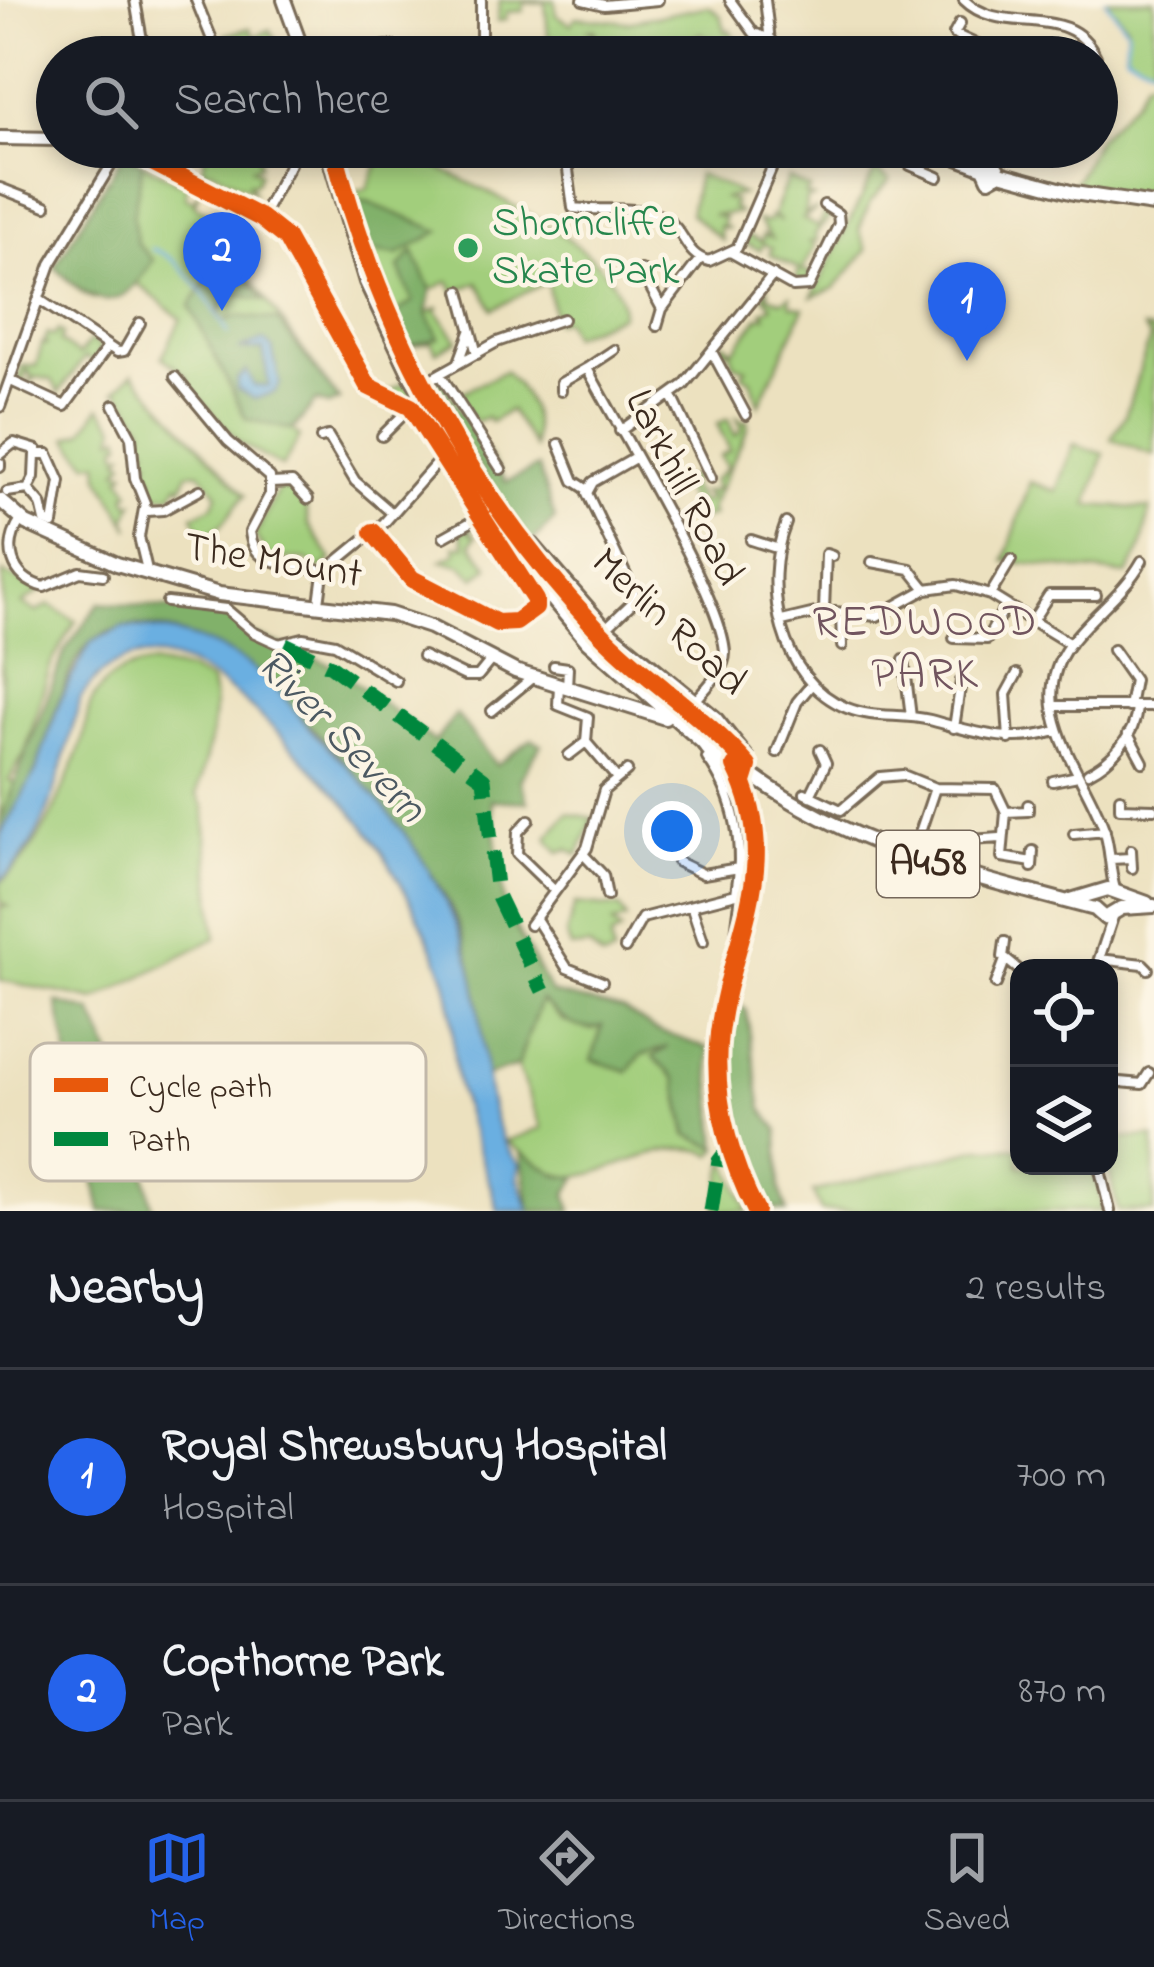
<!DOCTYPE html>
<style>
:root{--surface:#171b24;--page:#242831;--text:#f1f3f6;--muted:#9ea1a6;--line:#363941;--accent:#2563eb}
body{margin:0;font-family:"Indie Flower",sans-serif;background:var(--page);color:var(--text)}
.controls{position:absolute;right:36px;bottom:36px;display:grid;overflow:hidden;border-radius:24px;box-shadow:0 6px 18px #0003}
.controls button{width:108px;height:108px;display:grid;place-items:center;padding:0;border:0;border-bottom:3px solid var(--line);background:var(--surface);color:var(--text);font:60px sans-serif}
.you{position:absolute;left:672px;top:831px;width:42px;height:42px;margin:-30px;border:9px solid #fff;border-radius:50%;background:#1a73e8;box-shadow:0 0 0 18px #1a73e833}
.badge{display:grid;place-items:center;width:78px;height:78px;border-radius:50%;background:var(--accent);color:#fff;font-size:39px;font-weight:700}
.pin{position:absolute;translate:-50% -99px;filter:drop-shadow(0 3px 6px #0008)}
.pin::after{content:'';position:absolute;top:63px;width:42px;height:36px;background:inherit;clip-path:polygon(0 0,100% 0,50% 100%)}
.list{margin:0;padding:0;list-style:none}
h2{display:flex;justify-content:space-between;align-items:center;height:156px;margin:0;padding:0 48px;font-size:51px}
h2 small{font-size:39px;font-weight:400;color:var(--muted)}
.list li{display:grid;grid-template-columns:78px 1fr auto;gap:36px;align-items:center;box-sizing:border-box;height:216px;padding:0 48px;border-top:3px solid var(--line)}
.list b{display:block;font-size:45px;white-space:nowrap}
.list p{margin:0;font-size:39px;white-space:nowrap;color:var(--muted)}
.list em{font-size:39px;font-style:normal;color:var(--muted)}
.icon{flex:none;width:66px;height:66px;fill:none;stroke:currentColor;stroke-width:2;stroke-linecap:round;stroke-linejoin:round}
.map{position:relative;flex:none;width:1154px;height:1211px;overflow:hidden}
.search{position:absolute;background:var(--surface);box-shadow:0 6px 18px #0003;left:36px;right:36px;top:36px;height:132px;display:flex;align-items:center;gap:30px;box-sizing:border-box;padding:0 42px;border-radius:66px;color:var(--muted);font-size:45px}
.sheet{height:588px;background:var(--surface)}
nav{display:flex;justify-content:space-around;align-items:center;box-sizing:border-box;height:168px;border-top:3px solid var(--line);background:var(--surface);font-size:33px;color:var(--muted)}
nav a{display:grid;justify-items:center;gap:6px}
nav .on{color:var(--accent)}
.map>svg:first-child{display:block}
</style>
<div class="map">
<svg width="1154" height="1211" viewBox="0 0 1154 1211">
<rect width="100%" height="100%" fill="#fcf5e5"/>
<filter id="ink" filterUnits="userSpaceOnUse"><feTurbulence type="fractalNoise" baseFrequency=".00833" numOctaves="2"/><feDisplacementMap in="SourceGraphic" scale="24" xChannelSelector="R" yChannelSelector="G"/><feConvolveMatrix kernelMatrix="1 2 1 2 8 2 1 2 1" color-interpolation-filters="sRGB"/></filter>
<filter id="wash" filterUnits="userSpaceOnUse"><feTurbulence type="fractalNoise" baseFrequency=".004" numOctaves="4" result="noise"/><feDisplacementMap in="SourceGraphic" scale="48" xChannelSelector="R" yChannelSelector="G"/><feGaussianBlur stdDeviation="2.7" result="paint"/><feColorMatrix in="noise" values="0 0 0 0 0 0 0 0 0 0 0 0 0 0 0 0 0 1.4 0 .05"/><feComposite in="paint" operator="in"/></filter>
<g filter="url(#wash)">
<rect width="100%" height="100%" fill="#ece1bf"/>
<path fill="#a2ce7b" stroke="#6e7c4c" stroke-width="3" d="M500 0H555L556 15 571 24 576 17 627 22 709 6 721 16 726 32 730 30 737 43 752 50V57H707L713 41 701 33 685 45 695 57 656 50 655 44 639 53 628 46 621 51H597L595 29 587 30 593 31 594 47 549 45 545 2 524 3 523 11 506 12V20L497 21Z
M1105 0H1154V66L1126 54 1127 25Z
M250 28 254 37 270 30 275 40 267 57H222L218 48 231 46 226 35Z
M1154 78V200L1072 188 1097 139 1135 100 1145 80Z
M207 147H264V155L258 154 260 165 252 168 260 173 255 184 248 183 253 192 211 169 202 171Z
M385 147H396C446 174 634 248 621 315L571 336 564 320 555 322 547 282 493 309 478 282 455 292 449 281 431 290 427 313 440 307 436 311 458 340 436 352 431 342 405 347 385 308 346 195 367 189Z
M124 153 187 187 185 197 193 201 199 193 194 205 237 228 225 253 251 279 339 400 328 405 316 401 293 430 300 437 282 467 240 443 187 384 188 377 162 357 181 319 138 284C92 310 91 302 55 267Z
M875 170 890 180 870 202 859 230 867 250 835 288 812 297Z
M698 174 742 194 725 198 735 202 732 207 739 213 713 215 724 218 722 225 730 229 719 227 722 240 690 214Z
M788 178 810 189 805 194 813 198 806 199 805 214 817 209 803 219 818 227 825 211 832 215 815 234 817 240 810 242 815 245 802 271 813 273 805 284H796L798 269 769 254 772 248 763 244 760 250 744 243 747 235 762 242 763 235 771 238 758 221 769 222 770 216 781 222 773 215Z
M768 288V296L782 301 790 296 791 305 804 308 759 405 751 379 742 374 746 368 734 364 730 349 724 352 725 364 720 347 724 343 734 350 759 317 766 316 763 311 772 306 762 294Z
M1144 329 1154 331V455L1111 439 1125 416 1150 338Z
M58 330 63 334 60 341 79 355 91 340 101 347 94 363 85 357 59 393 52 380 37 377 28 384 33 377 27 370 24 382 19 380 22 366H36L42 344 48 345 44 342 48 333 53 336Z
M505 371C528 395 537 413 534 447L510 410 491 422 487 417 475 422 457 395Z
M133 373 245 495 219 528 204 535 193 516 212 506 218 494 200 472 188 473 182 487 178 484 172 495H154L153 501 148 482 153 479 145 470 150 460 143 450 148 447 141 437 144 427 119 391 114 393Z
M405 383 539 592 537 595 480 517 415 407 388 392Z
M100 407 116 426 114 438 121 435 123 443 118 444V453H124L120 459 125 462 118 470 126 472 121 477 131 492 126 494 129 503 134 502 126 520 130 529 100 476 99 462 88 463 68 438 83 432Z
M737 418 747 423 748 418V428L710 509 713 515 699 521 680 481 693 475 690 486 701 503 710 498 701 493 716 490 713 481 727 468 720 456 730 450 717 424 728 419 735 436 742 429Z
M1074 444 1104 454 1088 505 1150 509 1141 549 1127 575 1005 561 1030 482 1057 491Z
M280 486 295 488 296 500 305 501 308 524 332 560 321 569 306 560 268 558 255 536Z
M475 526 469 531 476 536 471 544 489 567 475 578 461 565 441 561 457 553 455 546H465L461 532Z
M3 573 40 591 22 604 37 612 49 605 76 621 51 664 25 753 9 780 15 784 0 822Z
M151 664 189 671 211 682C220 722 205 755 197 795L204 807 216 938 95 1000 0 980V906H8L0 901V883C41 848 61 797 80 748 87 731 85 709 96 694 111 673 127 668 151 664Z
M568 813 593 818 578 855 568 849 559 852 547 838Z
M575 904 620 908 626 919 613 924 621 931 611 938 613 955 603 959 589 946 571 948 566 935Z
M541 1000 563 1021 592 1030 603 1025 592 1059 628 1071 641 1055 664 1044 670 1048 687 1135 718 1148 713 1155C672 1131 600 1183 564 1176 544 1172 522 1153 506 1141L542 1128 517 1066Z
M1154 1137V1211H1118L1108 1166 1109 1139Z
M979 1148H1019V1166H1094L1103 1211H821L813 1192Z
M726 1158 748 1211H716Z"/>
<path fill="#81b16b" stroke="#5e6e44" stroke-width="3" d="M124 153 143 163 133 216 137 243 153 260C117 317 98 308 55 267Z
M348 200 367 202 440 231 397 255 364 250Z
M413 251 431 290 427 314 439 338 405 347 391 317 413 301 399 268Z
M225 253 265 301 231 293 219 311 222 321 236 316 277 320 339 400 328 405 316 401 292 430 246 419 190 306Z
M440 380 506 482 538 467 555 519 529 545 437 403 432 386Z
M99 603 227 613 251 634 332 665 435 742 456 714 496 765 532 739 541 744 520 780 528 802 491 800 505 908 551 993 623 1010 655 1030 708 1048 718 1148 688 1135 676 1079 653 1057 668 1047 641 1055 628 1071 592 1060 602 1026C578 1035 558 1016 541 1000L517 1066 485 1076C479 1016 476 954 447 900 402 818 203 564 94 640 64 661 50 738 35 772 25 794 12 815 0 836V822L65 651Z
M733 1000 746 1010 762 1109 778 1130 780 1189 787 1211 760 1207C735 1145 715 1067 733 1000Z
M57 1002 92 1012 130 1099 153 1211H101Z
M521 1152 559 1176 578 1177 566 1194 572 1211H530Z"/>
<path fill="#6bafe1" stroke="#536c80" stroke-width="3" d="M263 340 272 348 280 384 275 392 255 399 237 389V380L247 371 254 386H269L263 349 239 350Z
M123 627C182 627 238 648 280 692 294 708 306 726 322 741 389 805 440 870 469 959 489 1021 476 1123 520 1164L518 1178 530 1211H498C486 1167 467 1125 457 1081 450 1045 456 1007 443 972 426 930 405 888 381 850 359 815 332 789 304 760 250 703 150 597 81 697 62 760 53 835 0 881V835L36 771 61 697 91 642Z"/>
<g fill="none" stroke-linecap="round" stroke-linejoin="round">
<path stroke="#6bafe1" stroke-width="3" d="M1105 0 1127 29 1126 54 1154 66
M152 249C182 257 214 305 228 333"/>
</g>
</g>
<g filter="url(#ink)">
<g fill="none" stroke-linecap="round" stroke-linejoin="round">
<g stroke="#796a56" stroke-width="14">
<path id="minor" d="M196 0 219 57
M481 0V57
M583 0 604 5 658 0
M730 0 754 33 771 39
M765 0 772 57
M964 0C1002 38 1070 0 1096 57
M960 23 954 34 1004 57
M134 57 142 40 135 0
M1097 63V81
M123 147 261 218 286 238 368 386 411 407 535 600V608L516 622 497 623 412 579 373 532
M362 147 364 155
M537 147 565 150
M565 147 573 208C601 212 645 203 669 221 686 234 686 256 709 261L737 248 781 147
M626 147 628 151
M655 147 663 155 685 154
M904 147 910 165 938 177
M853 151 861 161
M994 163 1003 147
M0 188 46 206
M261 218 290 164
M732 253 793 287 809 286 839 224 838 214 824 205
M641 270 662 309 700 259
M460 291 477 354
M40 300 117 352 124 351 140 323
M657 326 662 309
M614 350 587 368C617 426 723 598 725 653 725 670 706 688 696 700
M712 352 746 415
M459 362 470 332
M440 374 501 469
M175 377 228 441 270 477V494L250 532C255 575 296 556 323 573
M11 381 65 406 107 348
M418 386 497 342 563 319
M561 391V383L587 368
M672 396 711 478
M114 405 131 437 135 478 145 503 139 537 148 574
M0 407 51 264 122 147
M620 431 684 385 773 275
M382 436 411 407
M321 438 328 436 355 481 392 513
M559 444 574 481 588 490
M0 454 14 443 37 450
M0 463V467
M271 483 292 482 308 499
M7 492 28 489 34 477 35 454H48L60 481 53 524 45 521 41 504 28 489
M147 511 163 510 200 490
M21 520C3 546 10 578 44 587L80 572 103 575
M786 523C761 585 780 681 847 708 874 719 902 713 930 720 975 732 1009 745 1057 731
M444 537 478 518
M751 540 779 549
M534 543 607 627 716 716 749 757
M872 562 910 569 926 589
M990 595 1011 560
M167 602 226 609 253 632 279 644 303 638 335 644 396 681
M319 603 323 573 384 523 443 456
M824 611 826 554 832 556
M841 613 842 646
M782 621 824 611 877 616 926 589 956 585 990 595 1070 644
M1031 623 1049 595H1096
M607 627 631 604 634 592 587 493 593 482 635 458
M954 638 987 639 1005 607
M1113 650 1134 680 1129 707
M423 656 465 676H478L491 660
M904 660 911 717
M554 666 568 668 567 687
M559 685 558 705 588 717 586 742 616 777
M1053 706H1154
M492 711 532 678
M954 728 961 681
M1128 734 1143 762
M1009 739 1006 694 1017 674
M777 752 797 702 812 684
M569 755 586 742
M1088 773C1112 761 1135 736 1137 708
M1053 781 1078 776
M805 793 841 810 880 777 903 775 935 788 995 789 1006 812 1002 857 1032 862
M810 796 826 763 820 750
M1120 798V808L1154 809
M1006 812 1028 811V805
M529 820 518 832 517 854 554 890
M1074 834 1105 831
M970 840 1000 838
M1131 850 1132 868
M584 855 603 875 607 896
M912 856 935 788
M1111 859 1131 858
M678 862 703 874 739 868
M1032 867 1033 851
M1115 889C1109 869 1111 847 1103 826 1081 767 1024 708 1069 645 1092 614 1123 595 1142 561
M692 908 703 941
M536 919 567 968 602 982
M530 925 587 848 604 790 627 771
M1005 942 1003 957 1019 970
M625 948 642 918 736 894C744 847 736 797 707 758
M1099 959 1143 964 1148 969
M1096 968 1113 917
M996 984 1005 960
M1109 1081 1142 1084 1149 1073
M1099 1166 1110 1211"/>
</g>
<g stroke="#796a56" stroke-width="18">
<path id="major" d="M284 0 304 55
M333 57 386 48 468 57
M0 138 57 139
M326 147 366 282 411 377 542 587 587 641 702 742 729 775 745 809 750 839 736 949
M929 147 984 168 989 179 1000 173
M984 168 994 163 1000 173 1074 193 1154 205
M0 500 26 523 117 564 219 594 390 614 430 627 515 671 665 718
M579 620 624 664
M648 686C685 714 717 749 753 776 856 850 975 877 1095 909L1105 918 1122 908 1154 906
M733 764 755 817
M1071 900 1108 889 1147 903
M756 1211C714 1129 711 1044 735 956 746 915 758 881 757 837"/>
</g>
<use href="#minor" stroke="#fff" stroke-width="8"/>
<use href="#major" stroke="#fff" stroke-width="12"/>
<path stroke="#00873e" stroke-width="15" stroke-dasharray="30 15" stroke-linecap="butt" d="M285 644 331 666 484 779 497 895 543 991
M711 1211 719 1161 729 1148"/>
<g stroke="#fcf5e5" stroke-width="26">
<path id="cycleway" d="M123 147 261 218 286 238 368 386 411 407 535 600V608L516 622 497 623 412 579 373 532
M333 147C379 329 469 494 599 631 646 680 704 715 748 766L743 782
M735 766C785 867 731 934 719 1033 712 1095 728 1156 756 1211"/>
</g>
<use href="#cycleway" stroke="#e8590c" stroke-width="18"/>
</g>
</g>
<circle fill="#2e9e5b" stroke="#fcf5e5" stroke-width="4.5" cx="468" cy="248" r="12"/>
<g text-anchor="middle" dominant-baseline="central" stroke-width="9" stroke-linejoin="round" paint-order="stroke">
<rect fill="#fcf5e5" stroke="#75675a" stroke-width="3" x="877" y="831" width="102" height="66" rx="9"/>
<g font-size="39" font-weight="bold" fill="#3b2a1e">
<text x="928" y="864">A458</text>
</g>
<g font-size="42" fill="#27864d" stroke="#fcf5e5" text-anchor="start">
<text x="492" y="224">Shorncliffe<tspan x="492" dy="48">Skate Park</tspan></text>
</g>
<g font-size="42" fill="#3b2a1e" stroke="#fcf5e5">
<text transform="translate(683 488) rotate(63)">Larkhill Road</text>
<text transform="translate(273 562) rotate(9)">The Mount</text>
<text transform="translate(668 623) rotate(43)">Merlin Road</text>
</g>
<g font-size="45" letter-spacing="3" fill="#71545e" stroke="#fcf5e5">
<text x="926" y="624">REDWOOD<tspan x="926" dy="52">PARK</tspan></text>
</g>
<g font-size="45" font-style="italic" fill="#4c5962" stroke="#fcf5e5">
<text transform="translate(340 737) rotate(46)">River Severn</text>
</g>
</g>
<rect x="30" y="1043" width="396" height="138" rx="18" fill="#fcf5e5" stroke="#c2b8a9" stroke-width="3"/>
<rect x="54" y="1078" width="54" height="14" fill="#e8590c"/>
<rect x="54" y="1132" width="54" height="14" fill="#00873e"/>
<g font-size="33" fill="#3b2a1e">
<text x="129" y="1097">Cycle path</text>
<text x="129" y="1151">Path</text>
</g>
</svg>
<div class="controls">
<button><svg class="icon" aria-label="locate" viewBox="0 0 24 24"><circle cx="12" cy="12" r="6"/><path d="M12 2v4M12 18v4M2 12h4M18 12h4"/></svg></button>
<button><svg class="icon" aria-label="layers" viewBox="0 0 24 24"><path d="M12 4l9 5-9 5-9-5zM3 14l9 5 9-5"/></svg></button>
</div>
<div class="you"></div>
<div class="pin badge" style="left:967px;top:361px">1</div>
<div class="pin badge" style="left:222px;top:311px">2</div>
<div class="search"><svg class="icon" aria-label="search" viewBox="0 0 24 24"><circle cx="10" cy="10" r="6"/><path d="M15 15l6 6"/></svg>Search here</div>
</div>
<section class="sheet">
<h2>Nearby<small>2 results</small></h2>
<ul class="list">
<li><span class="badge">1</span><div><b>Royal Shrewsbury Hospital</b><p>Hospital</p></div><em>700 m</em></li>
<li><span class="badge">2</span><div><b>Copthorne Park</b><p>Park</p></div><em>870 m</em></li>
</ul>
</section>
<nav>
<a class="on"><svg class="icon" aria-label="map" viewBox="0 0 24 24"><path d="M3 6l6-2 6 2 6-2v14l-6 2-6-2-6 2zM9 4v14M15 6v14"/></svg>Map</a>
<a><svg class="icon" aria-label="directions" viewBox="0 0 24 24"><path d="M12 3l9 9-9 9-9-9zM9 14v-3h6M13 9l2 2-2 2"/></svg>Directions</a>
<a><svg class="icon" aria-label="saved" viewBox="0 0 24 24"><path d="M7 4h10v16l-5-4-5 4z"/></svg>Saved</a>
</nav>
